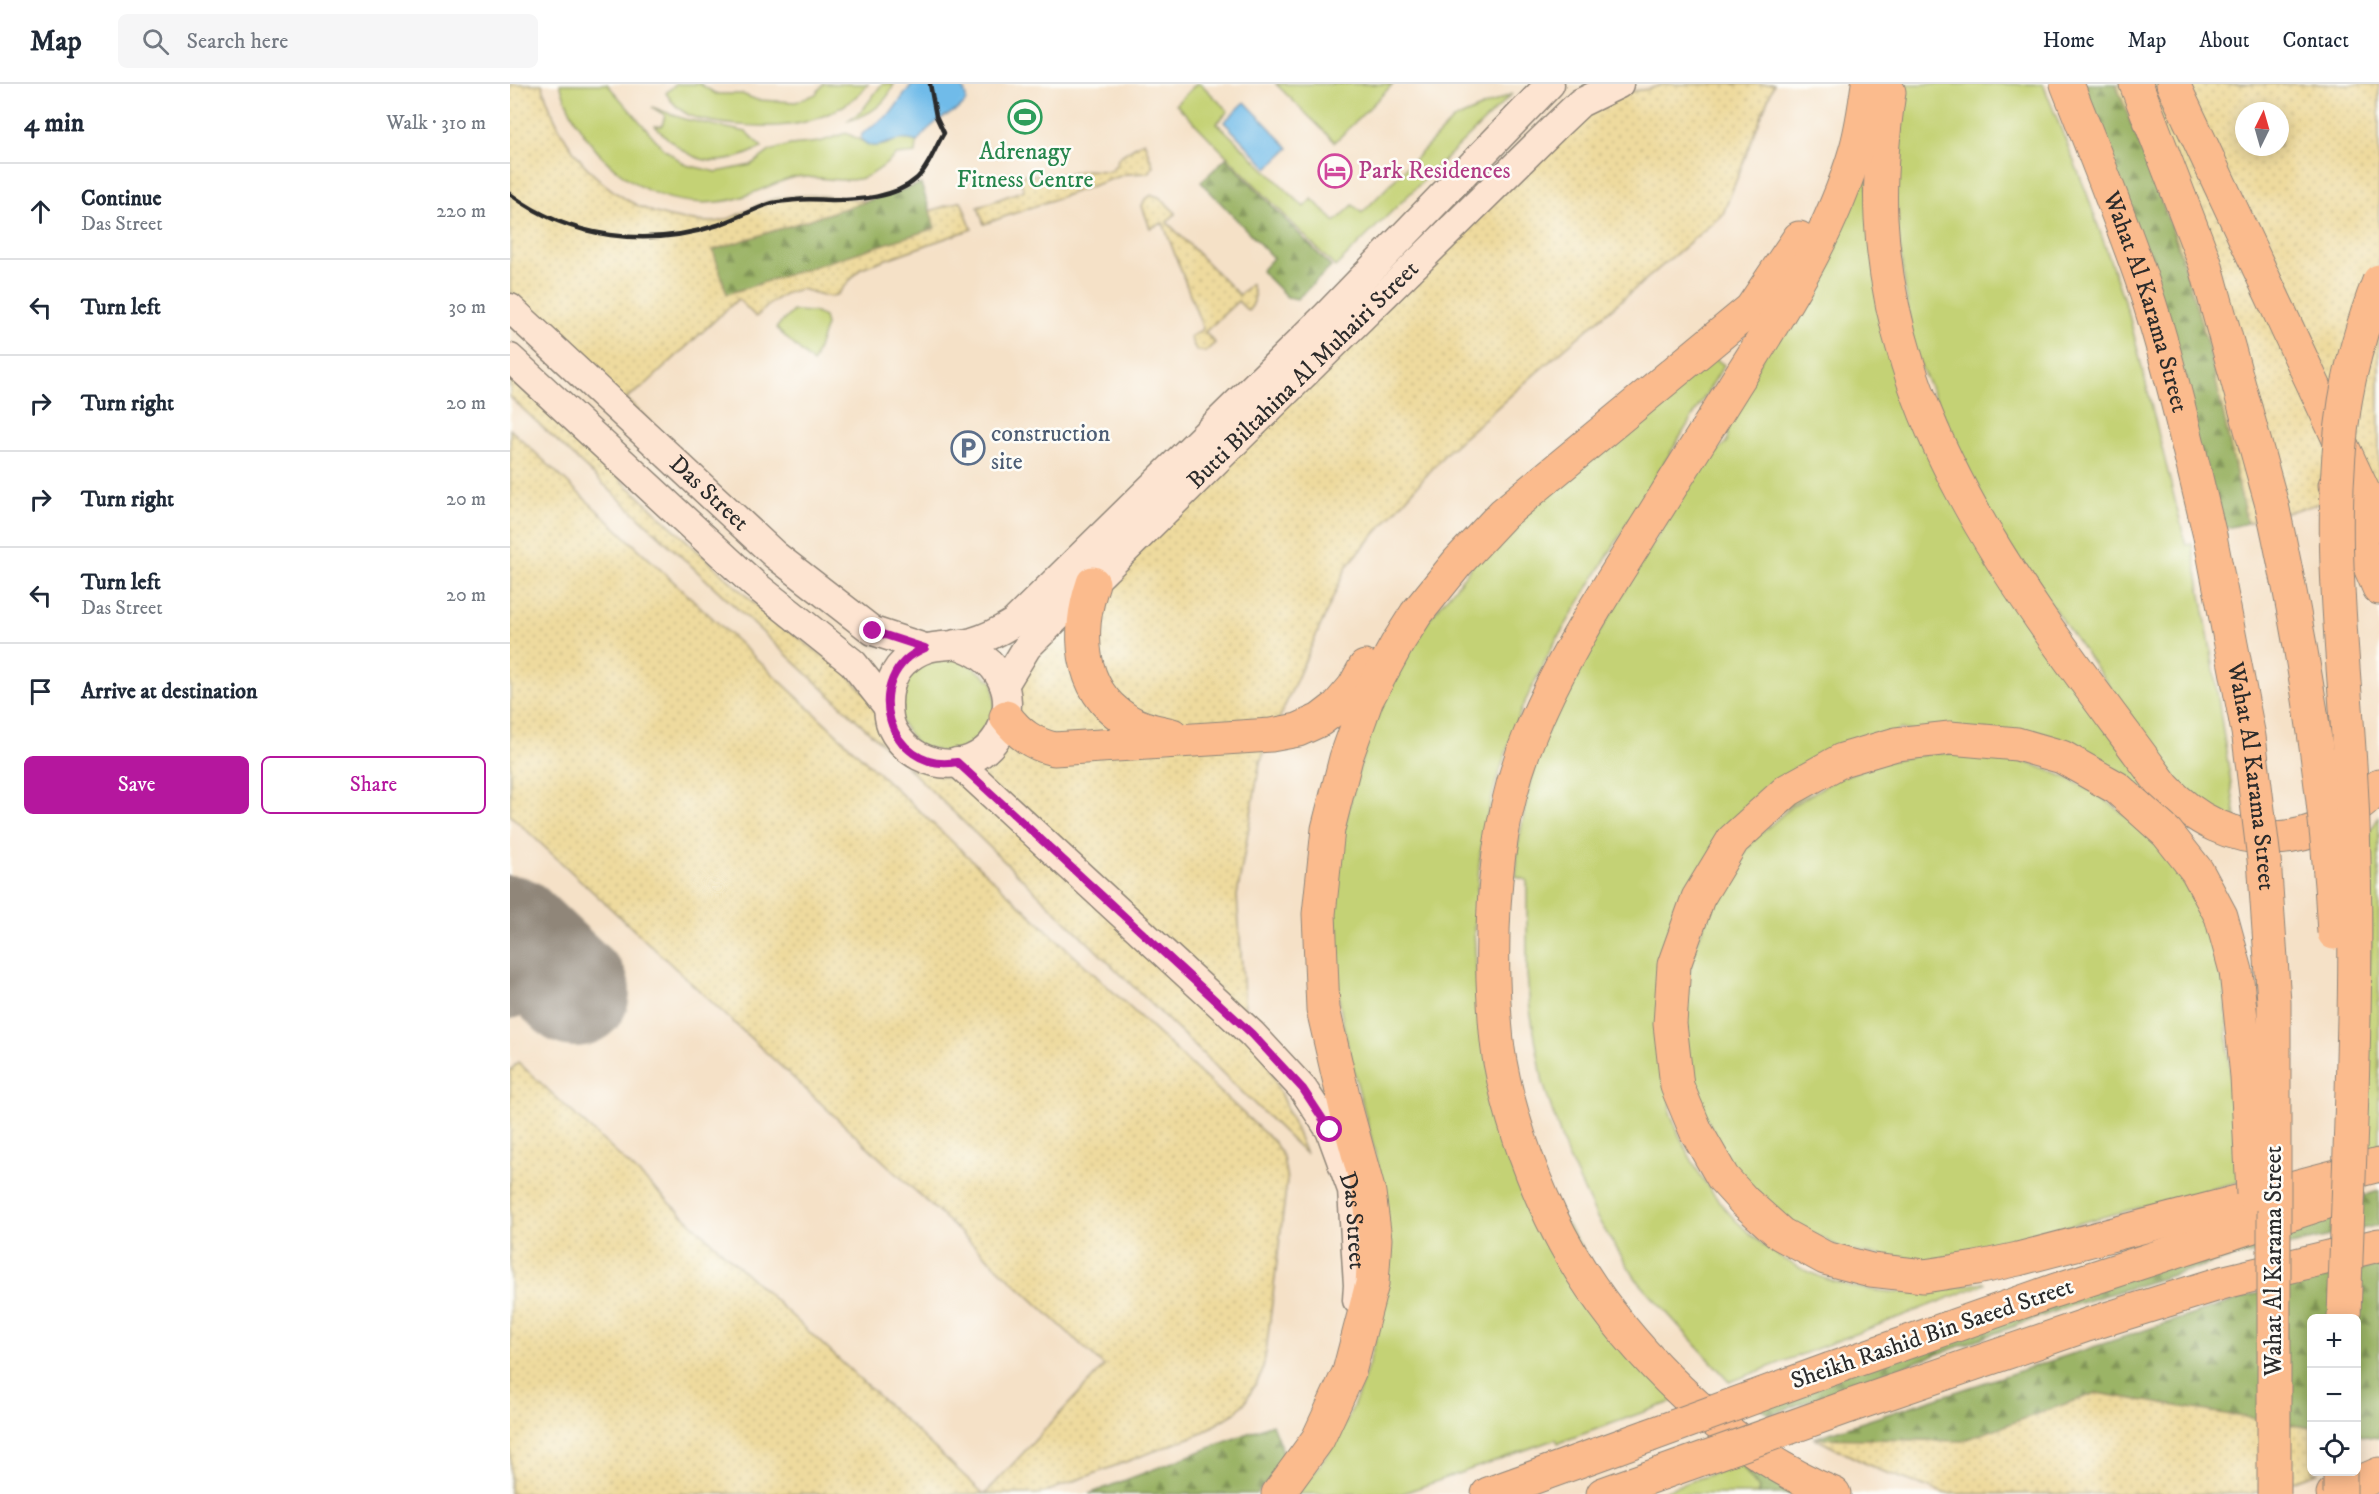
<!DOCTYPE html>
<meta charset="utf-8">
<style>
:root{--surface:#fff;--page:#f6f6f7;--text:#1f2937;--muted:#747a83;--line:#e0e1e3;--accent:#b5179e}
body{margin:0;font-family:"IM FELL DW Pica",serif;background:var(--page);color:var(--text)}
.controls{position:absolute;right:18px;bottom:18px;display:grid;overflow:hidden;border-radius:9px;box-shadow:0 3px 15px #0003}
.controls button{width:54px;height:54px;display:grid;place-items:center;padding:0;border:0;border-bottom:2px solid var(--line);background:var(--surface);color:var(--text);font:30px sans-serif}
.compass{position:absolute;left:1725px;top:18px;width:54px;height:54px;border-radius:50%;background:var(--surface);box-shadow:0 3px 15px #0003;rotate:5deg}
.stop{position:absolute;width:18px;height:18px;margin:-14px;border:4px solid #b5179e;border-radius:50%;background:#fff}
.stop.end{background:#b5179e;border-color:#fff;box-shadow:0 2px 6px #0008}
.list{margin:0;padding:0;list-style:none}
h2{display:flex;justify-content:space-between;align-items:center;height:78px;margin:0;padding:0 24px;font-size:26px}
h2 small{font-size:20px;font-weight:400;color:var(--muted)}
.list li{display:grid;grid-template-columns:39px 1fr auto;gap:18px;align-items:center;box-sizing:border-box;height:96px;padding:0 24px;border-top:2px solid var(--line)}
.list b{display:block;font-size:22px;white-space:nowrap}
.list p{margin:0;font-size:20px;white-space:nowrap;color:var(--muted)}
.list em{font-size:20px;font-style:normal;color:var(--muted)}
.actions{display:flex;gap:12px;padding:18px 24px}
.actions a{flex:1;padding:14px 0;border:2px solid var(--accent);border-radius:9px;text-align:center;font-size:21px;color:var(--accent)}
.actions .main{background:var(--accent);color:#fff}
.icon{flex:none;width:33px;height:33px;fill:none;stroke:currentColor;stroke-width:2;stroke-linecap:round;stroke-linejoin:round}
.map{position:relative;flex:none;width:1869px;height:1410px;overflow:hidden}
header{display:flex;align-items:center;gap:36px;box-sizing:border-box;height:84px;padding:0 30px;background:var(--surface);border-bottom:2px solid var(--line)}
header strong{font-size:28px}
nav{display:flex;gap:33px;margin-inline-start:auto;font-size:21px}
.search{width:420px;height:54px;background:var(--page);display:flex;align-items:center;gap:15px;box-sizing:border-box;padding:0 21px;border-radius:9px;color:var(--muted);font-size:22px}
main{display:flex}
aside{flex:1;background:var(--surface)}
.map>svg:first-child{display:block}
</style>
<header>
<strong>Map</strong>
<div class="search"><svg class="icon" aria-label="search" viewBox="0 0 24 24"><circle cx="10" cy="10" r="6"/><path d="M15 15l6 6"/></svg>Search here</div>
<nav><a>Home</a><a>Map</a><a>About</a><a>Contact</a></nav>
</header>
<main>
<aside>
<h2>4 min<small>Walk · 310 m</small></h2>
<ul class="list">
<li><svg class="icon" aria-label="ahead" viewBox="0 0 24 24"><path d="M12 20V5M6 11l6-6 6 6"/></svg><div><b>Continue</b><p>Das Street</p></div><em>220 m</em></li>
<li><svg class="icon" aria-label="left" viewBox="0 0 24 24"><path d="M17 20v-9H6M10 6l-5 5 5 5"/></svg><div><b>Turn left</b></div><em>30 m</em></li>
<li><svg class="icon" aria-label="right" viewBox="0 0 24 24"><path d="M7 20v-9h11M14 6l5 5-5 5"/></svg><div><b>Turn right</b></div><em>20 m</em></li>
<li><svg class="icon" aria-label="right" viewBox="0 0 24 24"><path d="M7 20v-9h11M14 6l5 5-5 5"/></svg><div><b>Turn right</b></div><em>20 m</em></li>
<li><svg class="icon" aria-label="left" viewBox="0 0 24 24"><path d="M17 20v-9H6M10 6l-5 5 5 5"/></svg><div><b>Turn left</b><p>Das Street</p></div><em>20 m</em></li>
<li><svg class="icon" aria-label="arrive" viewBox="0 0 24 24"><path d="M6 21V4h12l-3 4 3 4H6"/></svg><div><b>Arrive at destination</b></div></li>
</ul>
<div class="actions"><a class="main">Save</a><a>Share</a></div>
</aside>
<div class="map">
<svg width="1869" height="1410" viewBox="0 0 1869 1410">
<defs>
<pattern id="forest-firs" width="22" height="20" patternUnits="userSpaceOnUse" patternTransform="scale(1.5)"><rect width="22" height="20" fill="#9bb466"/><path d="M5 1l3.5 6h-7zM16 11l3.5 6h-7z" fill="#7f9354"/></pattern>
<pattern id="sand-dots" width="8" height="8" patternUnits="userSpaceOnUse" patternTransform="scale(1.5)"><rect width="8" height="8" fill="#eeda9e"/><path d="M2 2h.1M6 6h.1" fill="none" stroke="#cb8" stroke-width="1.8" stroke-linecap="round"/></pattern>
</defs>
<rect width="100%" height="100%" fill="#fdfcf7"/>
<filter id="ink" filterUnits="userSpaceOnUse"><feTurbulence type="fractalNoise" baseFrequency=".0167" numOctaves="2"/><feDisplacementMap in="SourceGraphic" scale="12" xChannelSelector="R" yChannelSelector="G"/><feConvolveMatrix kernelMatrix="1 2 1 2 8 2 1 2 1" color-interpolation-filters="sRGB"/></filter>
<filter id="wash" filterUnits="userSpaceOnUse"><feTurbulence type="fractalNoise" baseFrequency=".008" numOctaves="4" result="noise"/><feDisplacementMap in="SourceGraphic" scale="24" xChannelSelector="R" yChannelSelector="G"/><feGaussianBlur stdDeviation="1.35" result="paint"/><feColorMatrix in="noise" values="0 0 0 0 0 0 0 0 0 0 0 0 0 0 0 0 0 1.4 0 .05"/><feComposite in="paint" operator="in"/></filter>
<g filter="url(#wash)">
<rect width="100%" height="100%" fill="#f5e1c7"/>
<path fill="#c4d274" stroke="#787e50" stroke-width="1.5" d="M50 0H97L153 64 176 81 207 88 241 81 260 67 280 61 310 58 336 49C347 54 361 64 374 61 390 57 387 50 407 58L406 69 386 71C357 99 346 98 308 94 301 94 292 91 285 93 258 100 236 116 207 118 132 125 71 69 50 0Z
M166 0H190L206 10H232L247 16 286 18 306 10 313 0H358C342 21 315 33 291 39 264 45 204 42 179 31 169 26 162 19 156 9Z
M372 0H384C376 21 357 32 337 37L351 28Z
M686 0H691L718 27 707 39 794 123 802 115 825 138 843 121 852 129 943 36 1002 10 825 183 666 20Z
M766 0H883L825 58Z
M1392 0H1533L1577 110 1619 231 1676 461 1682 460 1700 561 1727 740 1681 717 1480 435 1403 265 1382 103Z
M142 23 174 35 236 48 252 63C205 88 180 79 145 42H152L155 31Z
M1355 81 1377 259 1645 714 1607 686 1390 645 1195 779 1160 1028C1201 1141 1291 1215 1414 1208 1434 1207 1454 1202 1473 1198L1475 1200 1220 1298 1126 1195 1087 1134 1056 1068 1033 999 1020 926 1017 890V796L1006 793 1008 761 1020 698 1029 667 1053 608 1199 367 1201 373 1217 358 1220 334Z
M283 227 304 228 314 233 316 241 303 279 266 244Z
M1203 273 1214 281 1042 563 1011 626 987 695 977 733 970 771 964 846 968 918 989 1032 1167 1316 1048 1359 1046 1355 891 1410H786C848 1344 875 1252 876 1163 876 1147 878 1131 875 1117 862 1038 831 965 826 885 817 769 849 646 912 546 923 528 939 512 952 495 963 481 973 465 985 454 1013 429 1043 406 1071 382 1115 346 1159 309 1203 273Z
M444 570 483 598 486 631 469 658 439 670 407 661 388 634 389 602 411 576Z
M1419 669C1443 670 1469 668 1492 673 1603 694 1692 783 1713 894 1717 916 1717 940 1718 962 1722 1007 1725 1053 1728 1098L1469 1165 1465 1171 1427 1178 1337 1167 1273 1134 1223 1085 1182 1006 1175 960 1179 891 1183 869 1202 820 1229 775 1245 755 1283 721 1326 695 1373 678Z
M1869 733V1069L1849 1073 1861 856 1860 747Z
M1230 1380 1249 1405 1248 1410H1145Z"/>
<path fill="url(#forest-firs)" stroke="#637048" stroke-width="1.5" d="M1560 0H1606C1641 87 1676 175 1699 266 1713 323 1725 381 1737 439L1696 449Z
M716 74 821 183 787 215 777 213 751 187 763 174 691 98Z
M411 100 426 144 217 211 202 166Z
M1869 1107V1141L1710 1177 1563 1221 1260 1331 1243 1318 1707 1154Z
M1869 1182V1354L1847 1351 1846 1234H1802L1801 1344 1586 1309 1452 1357 1304 1354 1773 1201Z
M762 1340 776 1376 746 1410H579Z
M1245 1376 1305 1410H1248L1249 1405 1230 1380Z"/>
<path fill="url(#sand-dots)" stroke="#8c8264" stroke-width="1.5" fill-rule="evenodd" d="M0 0H32C55 81 116 138 203 138 219 138 243 122 258 117 292 107 324 113 358 117L203 166 217 210 425 144 420 127 451 117 462 145 351 184 328 210 320 213 291 205 276 209 263 217 246 233 228 215 132 304 116 314 232 429 0 209Z
M1154 0H1264L1213 130 1027 288 936 369 837 482 750 678 727 812 735 926 796 1070 397 683 440 694 469 682 525 569 1078 25 1114 8 1139 5Z
M1606 0H1869V415L1863 405 1737 439 1699 265 1667 158ZM1734 27H1770V63H1734Z
M634 57 643 82 638 89 616 90 474 140 468 123 514 106 508 91H555L573 86 599 87 606 81 609 73Z
M642 111 649 113 666 129 657 138 729 211 741 200C745 211 747 218 738 227L728 217 695 248 705 259 695 268 686 266 680 253 693 245 653 139 640 144 632 122 635 115Z
M0 293 260 534 332 585 368 623 381 668 0 313Z
M0 345 765 1059 773 1073 777 1096 756 1268 752 1289 735 1318 725 1329 690 1350 530 1410H475L594 1282 0 731Z
M8 978 474 1410H0V987Z
M1586 1309 1801 1344 1802 1388H1809L1787 1396 1741 1410H1437L1369 1386 1304 1354 1452 1357Z"/>
<path fill="#70bbe9" stroke="#4e738a" stroke-width="1.5" d="M402 0H450C466 22 447 25 432 34 422 41 414 48 407 58 381 48 367 74 351 55L352 50 381 29Z
M735 18 779 64 758 84 714 38Z"/>
<g fill="none" stroke-linecap="round" stroke-linejoin="round">
<path stroke="#908679" stroke-width="44" d="M0 893V913"/>
<path stroke="#908679" stroke-width="110" d="M0 846 65 908"/>
</g>
</g>
<g filter="url(#ink)">
<g fill="none" stroke-linecap="round" stroke-linejoin="round">
<g stroke="#908679" stroke-width="31">
<g id="secondary">
<path id="s1" d="M0 224 265 471 363 547 415 564"/>
<path d="M0 274 244 500 343 579 378 623"/>
<path d="M445 560C543 590 486 711 409 672 394 664 381 649 379 633 376 614 379 592 394 578 419 556 433 565 462 558 477 554 490 547 503 539L817 231 1040 0"/>
<path id="s2" d="M494 601 517 563 1048 40 1070 19 1109 0"/>
<path id="s3" d="M447 678 742 950 793 1005 820 1046 842 1106 848 1201 847 1216"/>
</g>
</g>
<g stroke="#908679" stroke-width="35">
<g id="highway">
<path id="s4" d="M1557 0C1583 65 1609 130 1632 196 1660 279 1679 366 1700 452"/>
<path d="M1626 0 1695 179 1762 421"/>
<path d="M1663 0 1869 441"/>
<path d="M1379 8C1373 50 1369 92 1371 134 1383 360 1526 529 1654 703 1716 771 1807 771 1869 702"/>
<path d="M1825 401 1869 504"/>
<path d="M583 499C567 546 568 604 614 634 628 644 645 647 662 651"/>
<path d="M496 633C509 650 523 660 544 665L761 651 788 646 810 636 827 623 844 603 855 583"/>
<path d="M1440 654 1386 660 1332 676 1278 706 1223 756 1188 814 1164 881 1160 940 1167 1002 1186 1047 1213 1094 1234 1117 1271 1150 1315 1174 1361 1186 1414 1192 1466 1184 1508 1175 1869 1081"/>
<path d="M1321 1285 1543 1207 1839 1111"/>
<path d="M1340 1322 1577 1241 1715 1198 1869 1161"/>
<path d="M768 1410 808 1355 839 1288 862 1200 865 1155 859 1109 837 1029 813 925 809 830 818 745 836 674 857 615 887 560 906 530 948 478 993 430 1241 225 1289 154"/>
<path d="M978 1410 1138 1352"/>
<path d="M1093 1410 1152 1389"/>
<path d="M1324 1410C1208 1362 1095 1246 1041 1133 1018 1084 1000 1032 990 978 985 951 984 923 983 896 981 814 988 730 1019 653 1044 590 1081 530 1117 473 1152 417 1187 361 1222 305 1270 229 1321 152 1346 65 1352 44 1355 22 1358 0"/>
<path d="M1823 1410 1869 1390"/>
</g>
</g>
<use href="#secondary" stroke="#fde4d1" stroke-width="28"/>
<use href="#highway" stroke="#fbbb8d" stroke-width="33"/>
<path stroke="#2b2b2b" stroke-width="4.5" d="M0 110C60 155 138 164 208 141 226 135 242 126 259 120 268 117 278 117 286 116 298 114 311 116 323 116 349 116 385 114 406 95 418 85 425 63 434 49L426 32 420 0"/>
<g stroke="#908679" stroke-width="35" stroke-linecap="butt">
<g id="highway-bridge">
<path d="M1762 421C1793 562 1817 705 1824 849"/>
<path id="s5" d="M1700 452 1739 653 1754 775 1764 918V1410"/>
<path d="M1440 654 1507 660 1552 673 1607 704 1657 749 1687 787 1711 832 1726 887 1737 992 1743 1110"/>
<path d="M1834 1234C1839 1071 1849 906 1843 742 1839 601 1813 458 1835 318 1842 276 1854 236 1869 197"/>
<path d="M1138 1352 1321 1285"/>
<path d="M1830 1388V1410"/>
<path d="M1152 1389 1340 1322"/>
</g>
</g>
<use href="#highway-bridge" stroke="#fbbb8d" stroke-width="33"/>
</g>
</g>
<g fill="none" stroke-linecap="round" stroke-linejoin="round" filter="url(#ink)">
<path stroke="#b5179e" stroke-width="8" d="M363 547 415 564C349 591 378 691 447 678L742 950 793 1005 820 1046"/>
</g>
<defs>
<g id="stadium-ring" transform="scale(1.725)"><circle r="9.5" fill="#fdfcf7" stroke="#2e9e5b" stroke-width="1.5"/><path d="M0-5a6.5 5 0 1 0 0 10a6.5 5 0 1 0 0-10ZM-3.5-1.8h7v3.6h-7Z" fill="#2e9e5b"/></g>
<g id="hotel-ring" transform="scale(1.725)"><circle r="9.5" fill="#fdfcf7" stroke="#d1479c" stroke-width="1.5"/><path d="M-6-4.5h1.5V1H6V5H4.5V3h-9V5H-6ZM-4 0a1.8 1.8 0 1 1 3.6 0ZM.5 0V-2.5h3Q6-2.5 6 0Z" fill="#d1479c"/></g>
<g id="parking-ring" transform="scale(1.725)"><circle r="9.5" fill="#fdfcf7" stroke="#5c6f8a" stroke-width="1.5"/><path d="M-3.5-5.5H1a3.5 3.5 0 0 1 0 7H-1V5.5H-3.5ZM-1-3.4V-.6H.8a1.4 1.4 0 0 0 0-2.8Z" fill="#5c6f8a"/></g>
</defs>
<g fill-rule="evenodd">
<use href="#stadium-ring" x="515" y="33"/>
<use href="#hotel-ring" x="825" y="87"/>
<use href="#parking-ring" x="458" y="364"/>
</g>
<g text-anchor="middle" dominant-baseline="central" stroke-width="5" stroke-linejoin="round" paint-order="stroke">
<g font-size="24" fill="#27864d" stroke="#fdfcf7">
<text x="515" y="68">Adrenagy<tspan x="515" dy="28">Fitness Centre</tspan></text>
</g>
<g font-size="24" fill="#b23c85" stroke="#fdfcf7" text-anchor="start">
<text x="848" y="87">Park Residences</text>
</g>
<g font-size="24" fill="#2b2b2b" stroke="#fdfcf7">
<text stroke="none"><textPath href="#s4" startOffset="232">Wahat Al Karama Street</textPath></text>
<text stroke="none"><textPath href="#s2" startOffset="432">Butti Biltahina Al Muhairi Street</textPath></text>
<text stroke="none"><textPath href="#s1" startOffset="272">Das Street</textPath></text>
<text stroke="none"><textPath href="#s5" startOffset="244">Wahat Al Karama Street</textPath></text>
<text stroke="none"><textPath href="#s3" startOffset="620">Das Street</textPath></text>
<text transform="translate(1764 1177) rotate(-90)">Wahat Al Karama Street</text>
<text transform="translate(1422 1250) rotate(-19)">Sheikh Rashid Bin Saeed Street</text>
</g>
<g font-size="24" fill="#4e5e75" stroke="#fdfcf7" text-anchor="start">
<text x="481" y="350">construction<tspan x="481" dy="28">site</tspan></text>
</g>
</g>
</svg>
<div class="controls">
<button>+</button>
<button>−</button>
<button><svg class="icon" aria-label="locate" viewBox="0 0 24 24"><circle cx="12" cy="12" r="6"/><path d="M12 2v4M12 18v4M2 12h4M18 12h4"/></svg></button>
</div>
<svg class="compass" viewBox="-18 -18 36 36"><path d="M0-13l5 13h-10z" fill="#e53935"/><path d="M0 13l5-13h-10z" fill="#747a83"/></svg>
<div class="stop" style="left:820px;top:1046px"></div>
<div class="stop end" style="left:363px;top:547px"></div>
</div>
</main>
